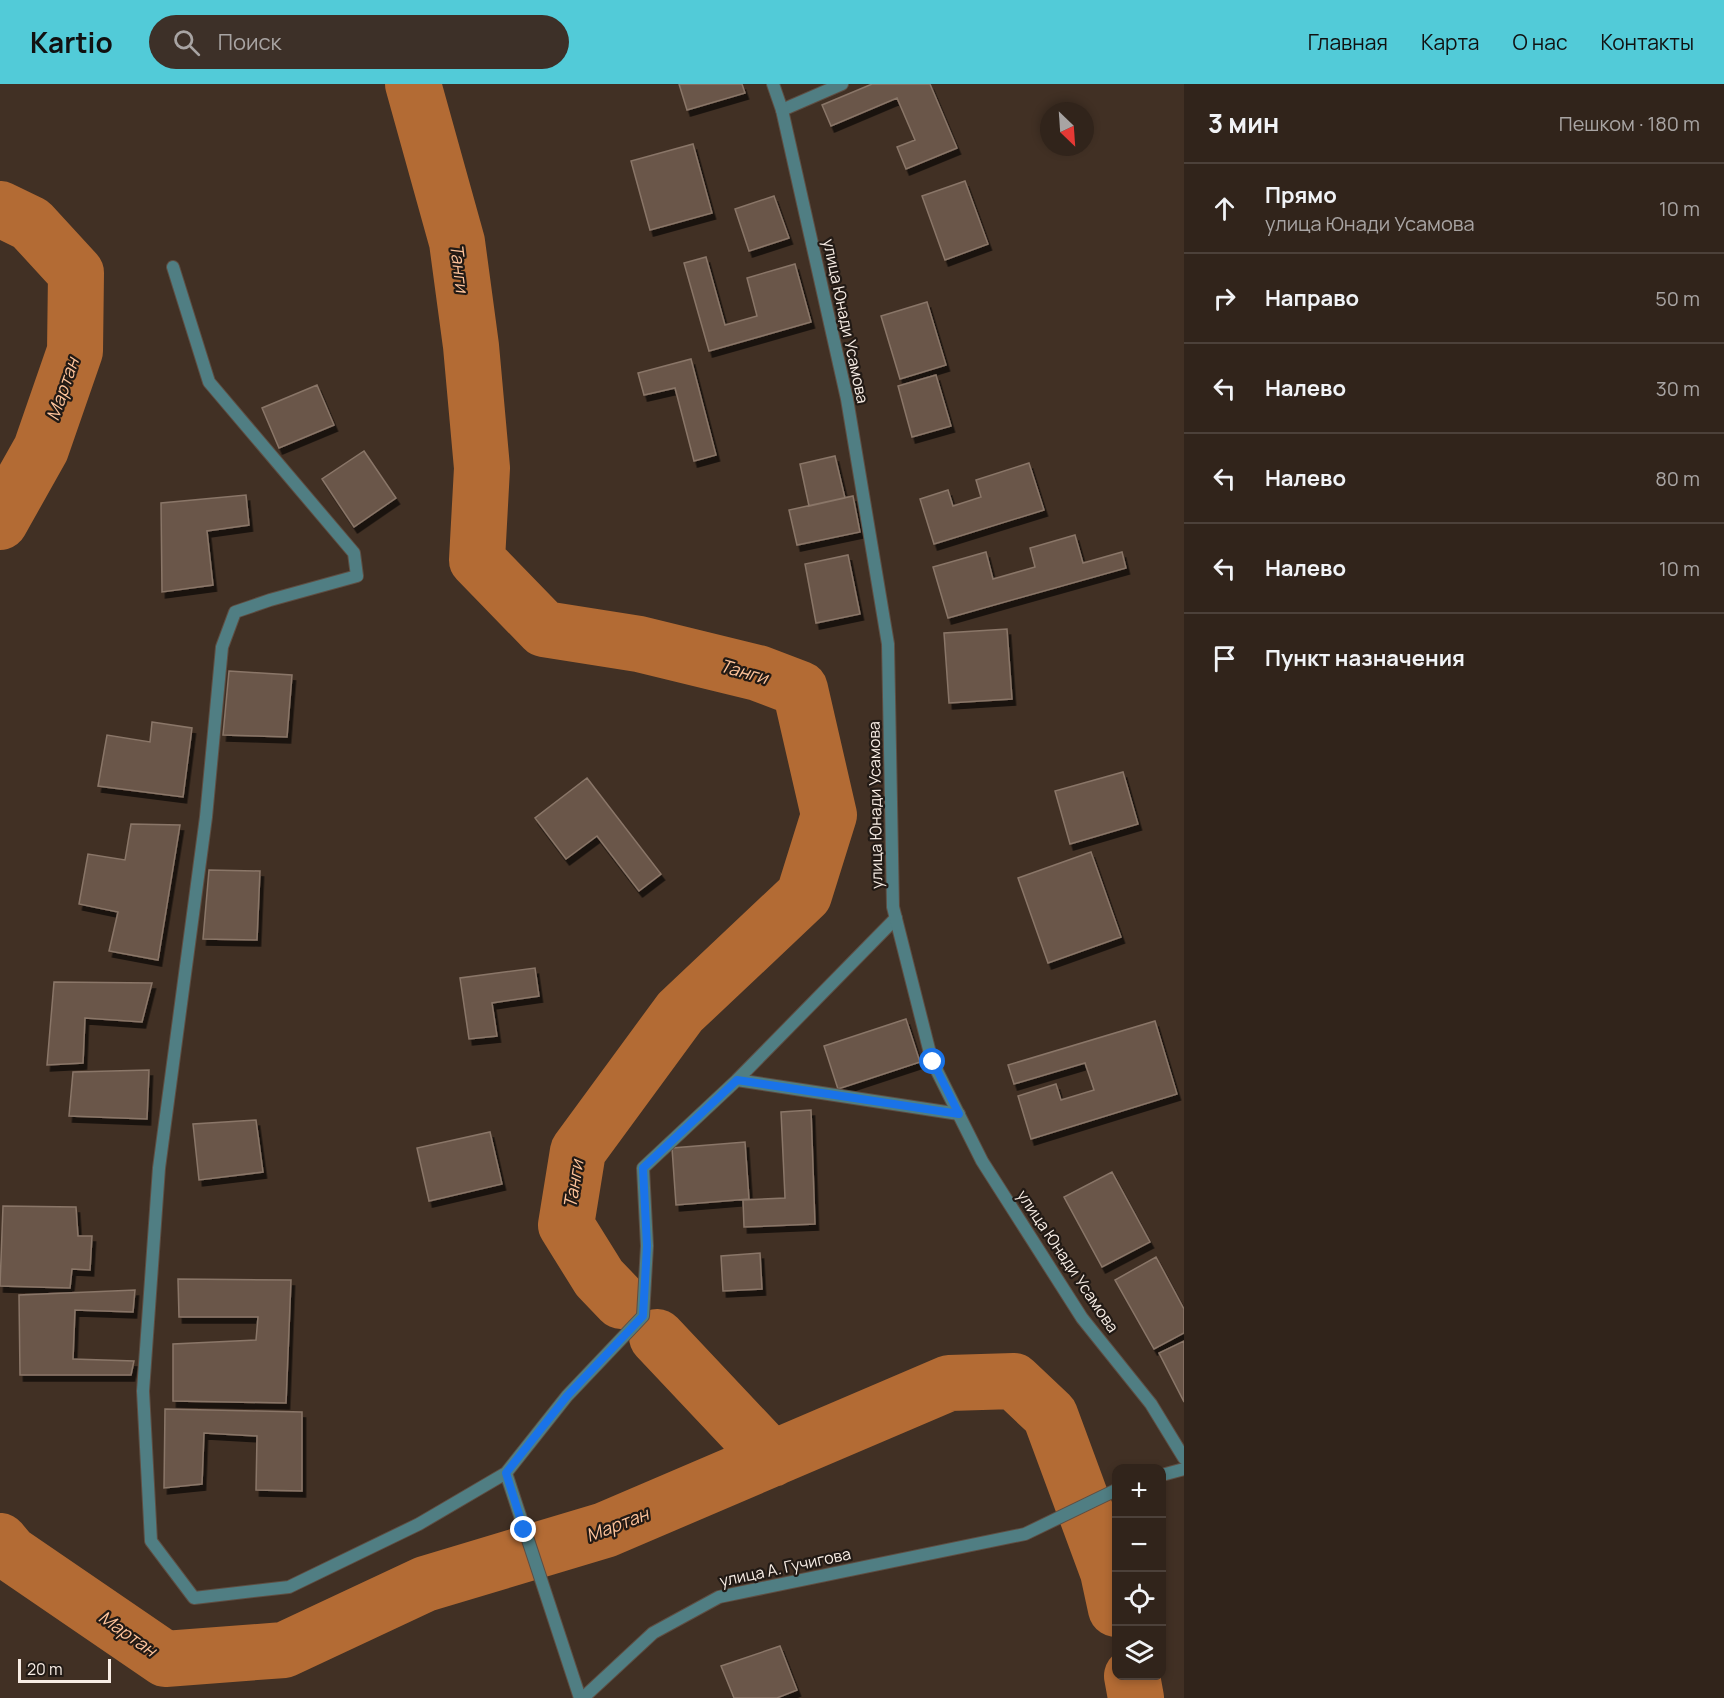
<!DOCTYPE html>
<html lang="ru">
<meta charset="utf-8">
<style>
:root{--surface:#31241b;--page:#3d3028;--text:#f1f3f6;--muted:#a8a4a3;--line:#4c413a;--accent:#52cbd8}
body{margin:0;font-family:Manrope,sans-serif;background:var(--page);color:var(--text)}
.controls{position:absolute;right:18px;bottom:18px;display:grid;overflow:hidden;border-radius:12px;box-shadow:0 3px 9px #0003}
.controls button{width:54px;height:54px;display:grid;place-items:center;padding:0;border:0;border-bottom:2px solid var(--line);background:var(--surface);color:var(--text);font:30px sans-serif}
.compass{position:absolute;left:1040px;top:18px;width:54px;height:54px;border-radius:50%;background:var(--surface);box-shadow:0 3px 9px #0003;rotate:155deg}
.scale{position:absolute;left:18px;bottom:15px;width:93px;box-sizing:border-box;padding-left:6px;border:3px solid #f8ede5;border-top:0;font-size:16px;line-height:21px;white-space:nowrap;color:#f8ede5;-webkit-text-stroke:4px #221a15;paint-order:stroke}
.stop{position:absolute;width:18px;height:18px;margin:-14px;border:4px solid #1a73e8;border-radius:50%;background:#fff}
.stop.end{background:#1a73e8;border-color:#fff;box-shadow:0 2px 6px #0008}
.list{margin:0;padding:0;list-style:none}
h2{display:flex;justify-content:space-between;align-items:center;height:78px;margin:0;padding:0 24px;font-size:26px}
h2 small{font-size:20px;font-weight:400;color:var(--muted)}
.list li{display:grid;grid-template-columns:39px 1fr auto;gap:18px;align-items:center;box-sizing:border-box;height:90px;padding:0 24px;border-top:2px solid var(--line)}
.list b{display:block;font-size:22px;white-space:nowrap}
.list p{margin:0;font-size:20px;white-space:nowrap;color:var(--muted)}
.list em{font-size:20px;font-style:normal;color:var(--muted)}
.icon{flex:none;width:33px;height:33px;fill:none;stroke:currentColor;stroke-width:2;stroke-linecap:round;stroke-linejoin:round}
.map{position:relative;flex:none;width:1184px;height:1614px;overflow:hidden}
header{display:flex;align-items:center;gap:36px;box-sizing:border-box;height:84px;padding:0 30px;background:var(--accent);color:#111}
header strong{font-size:28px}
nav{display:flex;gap:33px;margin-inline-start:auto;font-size:21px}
.search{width:420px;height:54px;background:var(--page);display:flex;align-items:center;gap:15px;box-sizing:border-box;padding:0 21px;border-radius:33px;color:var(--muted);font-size:22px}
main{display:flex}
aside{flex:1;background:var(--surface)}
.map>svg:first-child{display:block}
</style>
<header>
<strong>Kartio</strong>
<div class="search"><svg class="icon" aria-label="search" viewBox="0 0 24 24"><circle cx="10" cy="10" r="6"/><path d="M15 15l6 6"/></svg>Поиск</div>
<nav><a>Главная</a><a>Карта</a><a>О нас</a><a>Контакты</a></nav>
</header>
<main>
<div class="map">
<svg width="1184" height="1614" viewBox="0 0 1184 1614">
<defs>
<filter id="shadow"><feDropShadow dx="3.5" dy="6" stdDeviation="0" flood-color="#0009"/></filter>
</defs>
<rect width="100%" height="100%" fill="#413024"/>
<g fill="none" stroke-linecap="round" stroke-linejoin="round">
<path stroke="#b36b34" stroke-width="56" d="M413 0 457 158 471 262 482 384 477 476 544 545 639 560 758 589 800 605 829 731 804 811 680 928 578 1067 566 1141 599 1194 621 1217
M0 125 31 140 76 189 75 267 41 365 0 438
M657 1253 772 1375
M0 1457 10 1469 165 1575 284 1566 425 1500 605 1446 949 1299 1014 1297 1050 1331 1108 1488 1116 1525
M1132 1592 1136 1614"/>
</g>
<path fill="#6a574a" stroke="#8a7668" stroke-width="1.5" filter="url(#shadow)" d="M679 0H742L745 9 687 26Z
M872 0H930L957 64 906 85 897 63 915 56 897 14 831 42 822 21Z
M693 60 712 129 650 146 631 77Z
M965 97 988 160 945 176 922 112Z
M774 112 789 154 749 167 735 125Z
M706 173 725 241 757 232 747 194 795 180 811 238 709 267 684 179Z
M927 218 946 281 900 295 881 232Z
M691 275 716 371 694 377 675 304 644 311 638 289Z
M936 291 951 342 912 353 898 302Z
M317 301 334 341 279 364 262 324Z
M364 367 396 414 354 443 322 395Z
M835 372 845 414 809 422 800 380Z
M1029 379 1044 426 934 460 920 415 948 406 953 422 981 413 976 396Z
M246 411 249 441 207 447 213 501 162 508 161 419Z
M853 412 860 448 797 461 789 426Z
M1075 451 1083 479 1122 468 1126 484 948 534 933 483 986 468 993 495 1035 483 1030 464Z
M848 471 860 530 816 539 805 480Z
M1007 545 1012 615 949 619 944 549Z
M229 587 292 591 287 653 223 651Z
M152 638 192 644 183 713 98 702 107 651 150 658Z
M1123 688 1138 740 1070 760 1055 707Z
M587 694 661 790 639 807 597 752 566 775 535 734Z
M131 740 180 741 158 876 109 867 118 828 79 820 88 770 125 776Z
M1091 768 1121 853 1048 879 1018 794Z
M209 786 260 787 257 856 203 855Z
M535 884 539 912 492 919 497 952 469 955 460 894Z
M54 898 152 899 142 938 85 934 83 979 47 981Z
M906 935 920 978 838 1005 824 962Z
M1155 937 1177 1010 1031 1055 1018 1012 1056 1000 1061 1016 1094 1006 1085 979 1014 1000 1008 981Z
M149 986 147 1035 69 1032 73 988Z
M811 1026 815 1140 744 1143 743 1116 785 1114 781 1028Z
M256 1036 263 1088 199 1096 193 1040Z
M490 1048 502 1100 429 1117 417 1064Z
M745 1058 749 1115 676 1121 672 1064Z
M1112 1088 1150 1158 1102 1183 1064 1113Z
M3 1122 76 1123 78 1152H92L90 1186 72 1185 70 1204 0 1202Z
M760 1169 762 1205 723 1207 721 1172Z
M1156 1173 1184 1225V1249L1154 1265 1115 1196Z
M178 1195 291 1196 286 1319 173 1317V1260L256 1256 258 1233H179Z
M135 1206 133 1228 75 1226 73 1275 134 1277 131 1291H20L19 1211Z
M1184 1257V1318L1159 1269Z
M165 1325 302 1328V1407L256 1406 257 1352 204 1349 202 1400 164 1404Z
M780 1562 797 1606 777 1614H734L721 1582Z"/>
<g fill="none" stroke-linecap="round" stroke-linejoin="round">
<g stroke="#5e4e43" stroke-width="14">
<path id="minor" d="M782 26 842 0
M173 183 209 298 354 469 357 492 270 516 235 528 222 563 206 733 159 1084 143 1307 151 1457 194 1514 289 1503 419 1440 506 1389 580 1614
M737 996 959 1030
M506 1389 567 1312 643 1232 647 1162 643 1084 737 996 896 834"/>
</g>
<g stroke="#5e4e43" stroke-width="14">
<path id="tertiary" d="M773 0 782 26 847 315 888 560 893 823 932 977 982 1077 1082 1234 1151 1320 1184 1374
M1162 1391 1184 1385
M583 1614 653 1549 719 1513 1025 1450 1116 1406"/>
</g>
<use href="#minor" stroke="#507e83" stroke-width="12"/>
<use href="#tertiary" stroke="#507e83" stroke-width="12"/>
</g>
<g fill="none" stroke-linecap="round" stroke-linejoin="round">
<path stroke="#1a73e8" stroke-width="8" d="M524 1446 506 1389 567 1312 643 1232 647 1162 643 1084 737 996 959 1030 933 978"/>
</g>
<g text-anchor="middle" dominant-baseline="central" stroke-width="4.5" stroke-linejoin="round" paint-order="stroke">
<g font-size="16" fill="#f8ede5" stroke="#221a15">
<text transform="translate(846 237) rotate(78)">улица Юнади Усамова</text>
<text transform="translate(875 721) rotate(-91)">улица Юнади Усамова</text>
<text transform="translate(1068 1177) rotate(56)">улица Юнади Усамова</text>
<text transform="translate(785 1483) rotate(-12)">улица А. Гучигова</text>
</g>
<g font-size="18" font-style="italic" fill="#ffc49b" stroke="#221a15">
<text transform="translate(460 184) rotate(83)">Танги</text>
<text transform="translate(62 305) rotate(-71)">Мартан</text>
<text transform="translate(744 587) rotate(16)">Танги</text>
<text transform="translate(573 1100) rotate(-81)">Танги</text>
<text transform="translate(617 1440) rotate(-21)">Мартан</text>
<text transform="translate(128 1549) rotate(35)">Мартан</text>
</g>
</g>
</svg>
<div class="controls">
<button>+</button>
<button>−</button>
<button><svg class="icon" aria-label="locate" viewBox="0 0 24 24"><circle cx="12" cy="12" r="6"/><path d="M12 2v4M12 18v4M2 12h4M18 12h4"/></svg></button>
<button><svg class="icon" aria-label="layers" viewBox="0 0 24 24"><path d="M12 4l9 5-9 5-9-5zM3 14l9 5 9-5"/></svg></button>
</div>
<svg class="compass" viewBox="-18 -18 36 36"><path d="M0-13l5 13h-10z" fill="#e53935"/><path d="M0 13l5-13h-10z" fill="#a8a4a3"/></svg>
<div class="scale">20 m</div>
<div class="stop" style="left:933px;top:978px"></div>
<div class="stop end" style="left:524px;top:1446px"></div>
</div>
<aside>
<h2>3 мин<small>Пешком · 180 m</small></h2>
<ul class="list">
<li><svg class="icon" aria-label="ahead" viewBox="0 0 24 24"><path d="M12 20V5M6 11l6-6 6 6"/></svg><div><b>Прямо</b><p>улица Юнади Усамова</p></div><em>10 m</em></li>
<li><svg class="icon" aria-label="right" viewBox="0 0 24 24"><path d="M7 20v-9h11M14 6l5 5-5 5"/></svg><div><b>Направо</b></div><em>50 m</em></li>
<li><svg class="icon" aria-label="left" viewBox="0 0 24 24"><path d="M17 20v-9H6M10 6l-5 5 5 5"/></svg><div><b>Налево</b></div><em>30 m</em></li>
<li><svg class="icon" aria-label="left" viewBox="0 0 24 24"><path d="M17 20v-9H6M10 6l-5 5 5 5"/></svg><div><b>Налево</b></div><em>80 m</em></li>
<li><svg class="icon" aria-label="left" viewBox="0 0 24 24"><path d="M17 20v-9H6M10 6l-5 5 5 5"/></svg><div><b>Налево</b></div><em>10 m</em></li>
<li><svg class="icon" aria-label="arrive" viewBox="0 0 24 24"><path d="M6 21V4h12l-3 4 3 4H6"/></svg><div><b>Пункт назначения</b></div></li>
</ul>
</aside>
</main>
